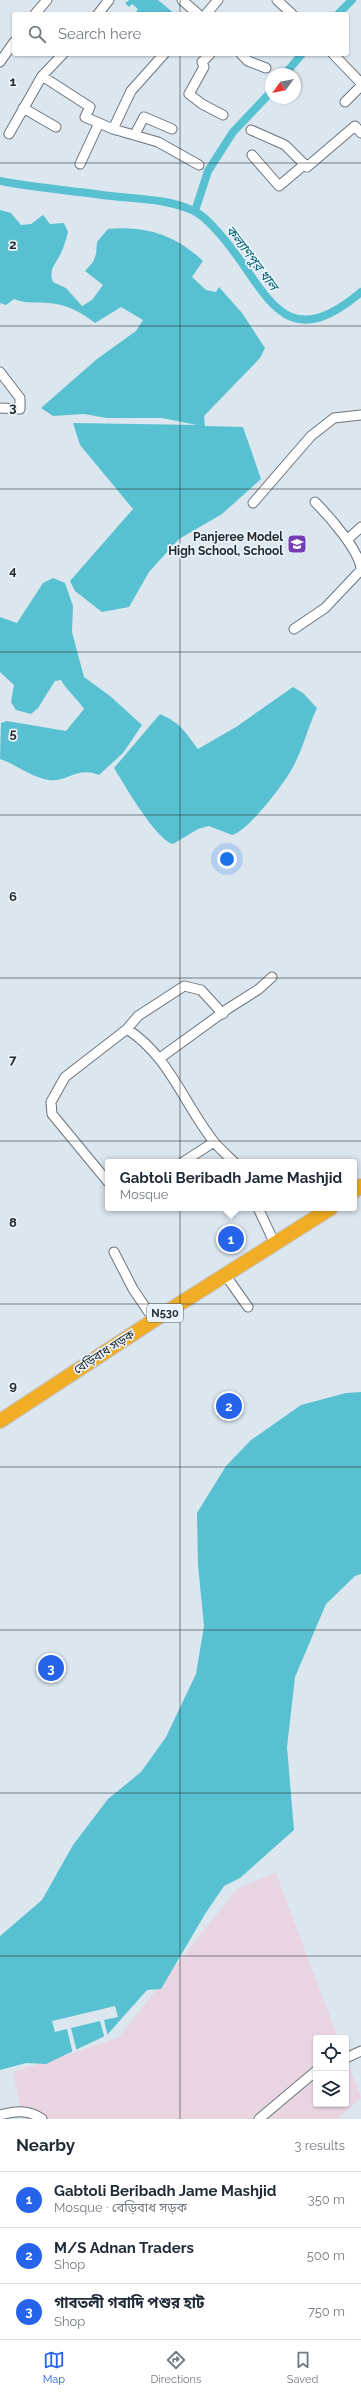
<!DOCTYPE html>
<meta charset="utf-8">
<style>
:root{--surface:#fff;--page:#f6f6f7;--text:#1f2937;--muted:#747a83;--line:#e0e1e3;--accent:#2563eb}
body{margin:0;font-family:Raleway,"Noto Sans Bengali",sans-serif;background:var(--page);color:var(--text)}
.controls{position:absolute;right:12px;bottom:12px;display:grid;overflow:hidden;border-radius:4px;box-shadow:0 1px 3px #0004}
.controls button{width:36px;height:36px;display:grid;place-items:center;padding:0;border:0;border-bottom:1px solid var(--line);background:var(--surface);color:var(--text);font:20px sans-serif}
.compass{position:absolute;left:265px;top:68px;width:36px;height:36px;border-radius:50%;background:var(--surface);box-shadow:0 1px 3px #0004;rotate:237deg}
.you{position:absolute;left:227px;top:859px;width:14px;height:14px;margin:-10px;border:3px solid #fff;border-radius:50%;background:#1a73e8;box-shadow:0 0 0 6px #1a73e833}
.badge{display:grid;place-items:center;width:26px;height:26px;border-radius:50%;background:var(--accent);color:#fff;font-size:13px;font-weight:700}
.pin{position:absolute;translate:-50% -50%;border:2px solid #fff;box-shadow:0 1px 4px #0006}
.popup{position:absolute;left:105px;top:1159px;width:252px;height:52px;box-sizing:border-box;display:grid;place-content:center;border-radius:4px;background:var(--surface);filter:drop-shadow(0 1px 3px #0005);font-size:13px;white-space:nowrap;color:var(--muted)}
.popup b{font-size:15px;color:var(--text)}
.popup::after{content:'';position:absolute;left:50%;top:100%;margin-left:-8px;border:8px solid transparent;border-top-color:var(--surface)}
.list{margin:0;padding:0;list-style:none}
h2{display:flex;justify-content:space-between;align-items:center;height:52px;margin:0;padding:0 16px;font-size:17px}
h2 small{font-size:13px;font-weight:400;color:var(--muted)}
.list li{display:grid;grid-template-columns:26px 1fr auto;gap:12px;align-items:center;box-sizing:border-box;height:56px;padding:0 16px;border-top:1px solid var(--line)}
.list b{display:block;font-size:15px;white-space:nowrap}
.list p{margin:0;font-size:13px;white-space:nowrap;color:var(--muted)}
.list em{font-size:13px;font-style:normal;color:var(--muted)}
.icon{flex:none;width:22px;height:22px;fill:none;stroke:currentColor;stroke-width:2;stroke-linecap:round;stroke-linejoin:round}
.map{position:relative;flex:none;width:361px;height:2119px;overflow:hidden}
.search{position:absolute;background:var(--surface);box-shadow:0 1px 3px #0004;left:12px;right:12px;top:12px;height:44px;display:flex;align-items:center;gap:10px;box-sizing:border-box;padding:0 14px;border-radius:4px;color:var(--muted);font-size:15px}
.sheet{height:220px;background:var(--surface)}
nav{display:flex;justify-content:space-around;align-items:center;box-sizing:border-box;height:56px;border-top:1px solid var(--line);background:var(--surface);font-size:11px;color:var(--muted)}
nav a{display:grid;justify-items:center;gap:2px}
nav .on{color:var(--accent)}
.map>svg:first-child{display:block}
</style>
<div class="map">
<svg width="361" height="2119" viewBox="0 0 361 2119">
<rect width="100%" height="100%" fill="#dbe6ef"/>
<path fill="#e9d4e2" d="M276 1873 338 2038H316V2104H346V2058L361 2098 338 2119H23L13 2072 118 2038 238 1888Z"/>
<path fill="#58c1d1" d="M129 0H158L175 14H135L138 9 132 4 129 7 125 3Z
M0 210 11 213 21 225 31 224 43 215 50 224 64 223 68 232C66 239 64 247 61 253 56 264 48 269 53 282L66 288 82 306 92 300 103 285 85 271 93 262 96 254 97 242 108 229C145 225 176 235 203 261L192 277 206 290 216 292 219 287 242 313 265 348 260 358 204 416 205 426 243 427 261 479 222 514 179 539 149 572 129 607 102 612 75 591 70 581 133 509 80 445 73 423 197 425 162 418H107L84 414 53 416 41 408 97 359 136 331 143 320 121 307 95 323C85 315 70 306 56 304 42 301 28 305 14 299L6 305 0 303Z
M53 578 65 583 73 606 72 632 84 677 110 696 142 725 123 753 99 775C76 766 67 783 49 780 32 778 16 764 0 759L1 723 7 721 66 731 84 709C77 698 67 691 61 680L55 681 38 708 31 714 16 710 11 702 14 685 0 672V617L17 623 43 583Z
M293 687 303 693 317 708C308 727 303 749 293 767 284 784 249 830 232 835L209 826 198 829 173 844C156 840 124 784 114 768L160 714C181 723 185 732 198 749L236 727Z
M361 1392V1574L355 1576 326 1604 295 1677 287 1747 294 1830 240 1878 224 1886 205 1914 161 1989 147 1990 107 2035 46 2064 26 2063 0 2070V1936L42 1900 73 1845 108 1799 141 1772 166 1737 196 1674 204 1626 198 1565 197 1513 226 1466 251 1440 301 1405 346 1393Z"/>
<path fill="#dbe6ef" d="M115 2006 118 2017 104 2020 108 2037 105 2039 100 2021 71 2028 77 2052 73 2054 67 2029 55 2032 52 2021Z"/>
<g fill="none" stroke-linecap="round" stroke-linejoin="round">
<path stroke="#58c1d1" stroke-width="8" d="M338 14 352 0
M285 74 302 54
M0 181C37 188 74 191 111 196 138 199 169 199 194 211 203 215 211 224 217 231 265 281 278 363 361 292
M195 211 208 171 233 132 271 92"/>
<g stroke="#6c757d" stroke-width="11">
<path id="minor" d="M182 0 198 14
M277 0 292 14
M35 14 47 0
M98 14 109 0
M206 14 218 0
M164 54 131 91 113 129 158 142 199 165
M210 54 202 62 204 67 189 94 202 104 223 115
M241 54 248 61 266 68
M333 54 361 83
M0 62 14 42
M42 76 90 107 85 117 113 129
M345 102 361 86
M23 108 56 127
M251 130 285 145 307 167 355 126 361 133
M9 134 42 76 63 54
M135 134 144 117 172 129
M252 155 279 186 305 164
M80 164 99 123
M0 372 20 398V409L0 408
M253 503 311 436 334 418 361 415
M347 540 361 527
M294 629 325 608 361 570C361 552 328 515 315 502
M127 1029C169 1056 184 1104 214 1142 220 1149 227 1155 234 1162
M160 1058 229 1008 259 989 272 977
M183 1162 214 1142
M108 1182 52 1114 51 1102 65 1077 127 1029 138 1016 184 986 201 990 223 1014
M258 1208 275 1244
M114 1252 133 1289 154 1320
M226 1276 248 1307
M346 2058 361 2051
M0 2115C15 2111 28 2109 42 2119
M259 2119 316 2071"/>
</g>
<g stroke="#c2c3c4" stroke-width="16">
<path id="highway" d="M354 1191 361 1186
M0 1421 154 1320 331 1208"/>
</g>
<use href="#minor" stroke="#fff" stroke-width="9"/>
<use href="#highway" stroke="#f1ad26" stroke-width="14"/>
</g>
<path fill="none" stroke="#262a2d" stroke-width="1" stroke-opacity="0.55" d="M180 0V14M180 54V2119M0 163H361M0 326H361M0 489H361M0 652H361M0 815H361M0 978H361M0 1141H361M0 1304H361M0 1467H361M0 1630H361M0 1793H361M0 1956H361"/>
<defs>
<g id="school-square" transform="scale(1)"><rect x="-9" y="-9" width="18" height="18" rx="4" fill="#753db4" stroke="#e9f3fc"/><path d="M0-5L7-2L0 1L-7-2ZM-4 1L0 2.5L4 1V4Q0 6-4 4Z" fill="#fff"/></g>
</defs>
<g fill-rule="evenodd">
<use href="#school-square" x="297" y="544"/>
</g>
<g text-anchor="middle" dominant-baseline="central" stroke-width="3.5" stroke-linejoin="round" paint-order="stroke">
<rect fill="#e9f3fc" stroke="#60666b" stroke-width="1" x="147" y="1304" width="36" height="18" rx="3"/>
<g font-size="11" font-weight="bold" fill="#262a2d">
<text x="165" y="1313">N530</text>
</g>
<g font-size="12" font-weight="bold" fill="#262a2d" stroke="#e9f3fc" text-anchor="end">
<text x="283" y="537">Panjeree Model<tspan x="283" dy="14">High School, School</tspan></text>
</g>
<g font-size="12" fill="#262a2d" stroke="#e9f3fc">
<text transform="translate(104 1352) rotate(-33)">বেড়িবাধ সড়ক</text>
</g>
<g font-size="13" font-style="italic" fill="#06636e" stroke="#e9f3fc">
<text transform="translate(252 258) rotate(53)">কল্যাণপুর খাল</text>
</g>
</g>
<g font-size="13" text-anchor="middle" font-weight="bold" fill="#262a2d" stroke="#e9f3fc" stroke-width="3.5" stroke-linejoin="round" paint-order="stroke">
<text x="13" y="86">1</text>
<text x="13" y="249">2</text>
<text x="13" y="412">3</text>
<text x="13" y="575">4</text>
<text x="13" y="738">5</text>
<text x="13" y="901">6</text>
<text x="13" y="1064">7</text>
<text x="13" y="1227">8</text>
<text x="13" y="1390">9</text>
</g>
</svg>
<div class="controls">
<button><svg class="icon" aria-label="locate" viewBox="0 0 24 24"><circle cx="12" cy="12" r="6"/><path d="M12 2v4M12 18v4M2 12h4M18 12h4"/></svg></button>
<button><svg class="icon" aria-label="layers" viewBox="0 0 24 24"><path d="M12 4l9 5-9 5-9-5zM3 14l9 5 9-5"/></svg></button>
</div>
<svg class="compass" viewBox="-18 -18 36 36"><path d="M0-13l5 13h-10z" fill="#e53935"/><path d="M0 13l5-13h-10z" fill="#747a83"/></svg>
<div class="you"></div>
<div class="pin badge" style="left:231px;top:1239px">1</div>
<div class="popup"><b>Gabtoli Beribadh Jame Mashjid</b>Mosque</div>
<div class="pin badge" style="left:229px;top:1406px">2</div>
<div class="pin badge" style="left:51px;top:1668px">3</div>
<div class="search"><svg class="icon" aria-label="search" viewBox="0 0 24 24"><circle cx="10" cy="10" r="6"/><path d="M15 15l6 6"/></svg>Search here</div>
</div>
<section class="sheet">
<h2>Nearby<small>3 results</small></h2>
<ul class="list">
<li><span class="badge">1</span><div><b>Gabtoli Beribadh Jame Mashjid</b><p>Mosque · বেড়িবাধ সড়ক</p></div><em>350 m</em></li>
<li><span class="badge">2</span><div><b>M/S Adnan Traders</b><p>Shop</p></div><em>500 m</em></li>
<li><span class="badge">3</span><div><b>গাবতলী গবাদি পশুর হাট</b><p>Shop</p></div><em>750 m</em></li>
</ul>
</section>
<nav>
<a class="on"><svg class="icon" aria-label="map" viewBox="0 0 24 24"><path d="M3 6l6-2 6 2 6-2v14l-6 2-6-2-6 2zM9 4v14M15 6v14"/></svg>Map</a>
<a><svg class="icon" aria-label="directions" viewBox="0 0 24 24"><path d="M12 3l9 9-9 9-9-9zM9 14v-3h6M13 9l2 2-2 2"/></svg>Directions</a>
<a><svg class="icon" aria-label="saved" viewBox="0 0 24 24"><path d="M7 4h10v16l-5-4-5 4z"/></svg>Saved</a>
</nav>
